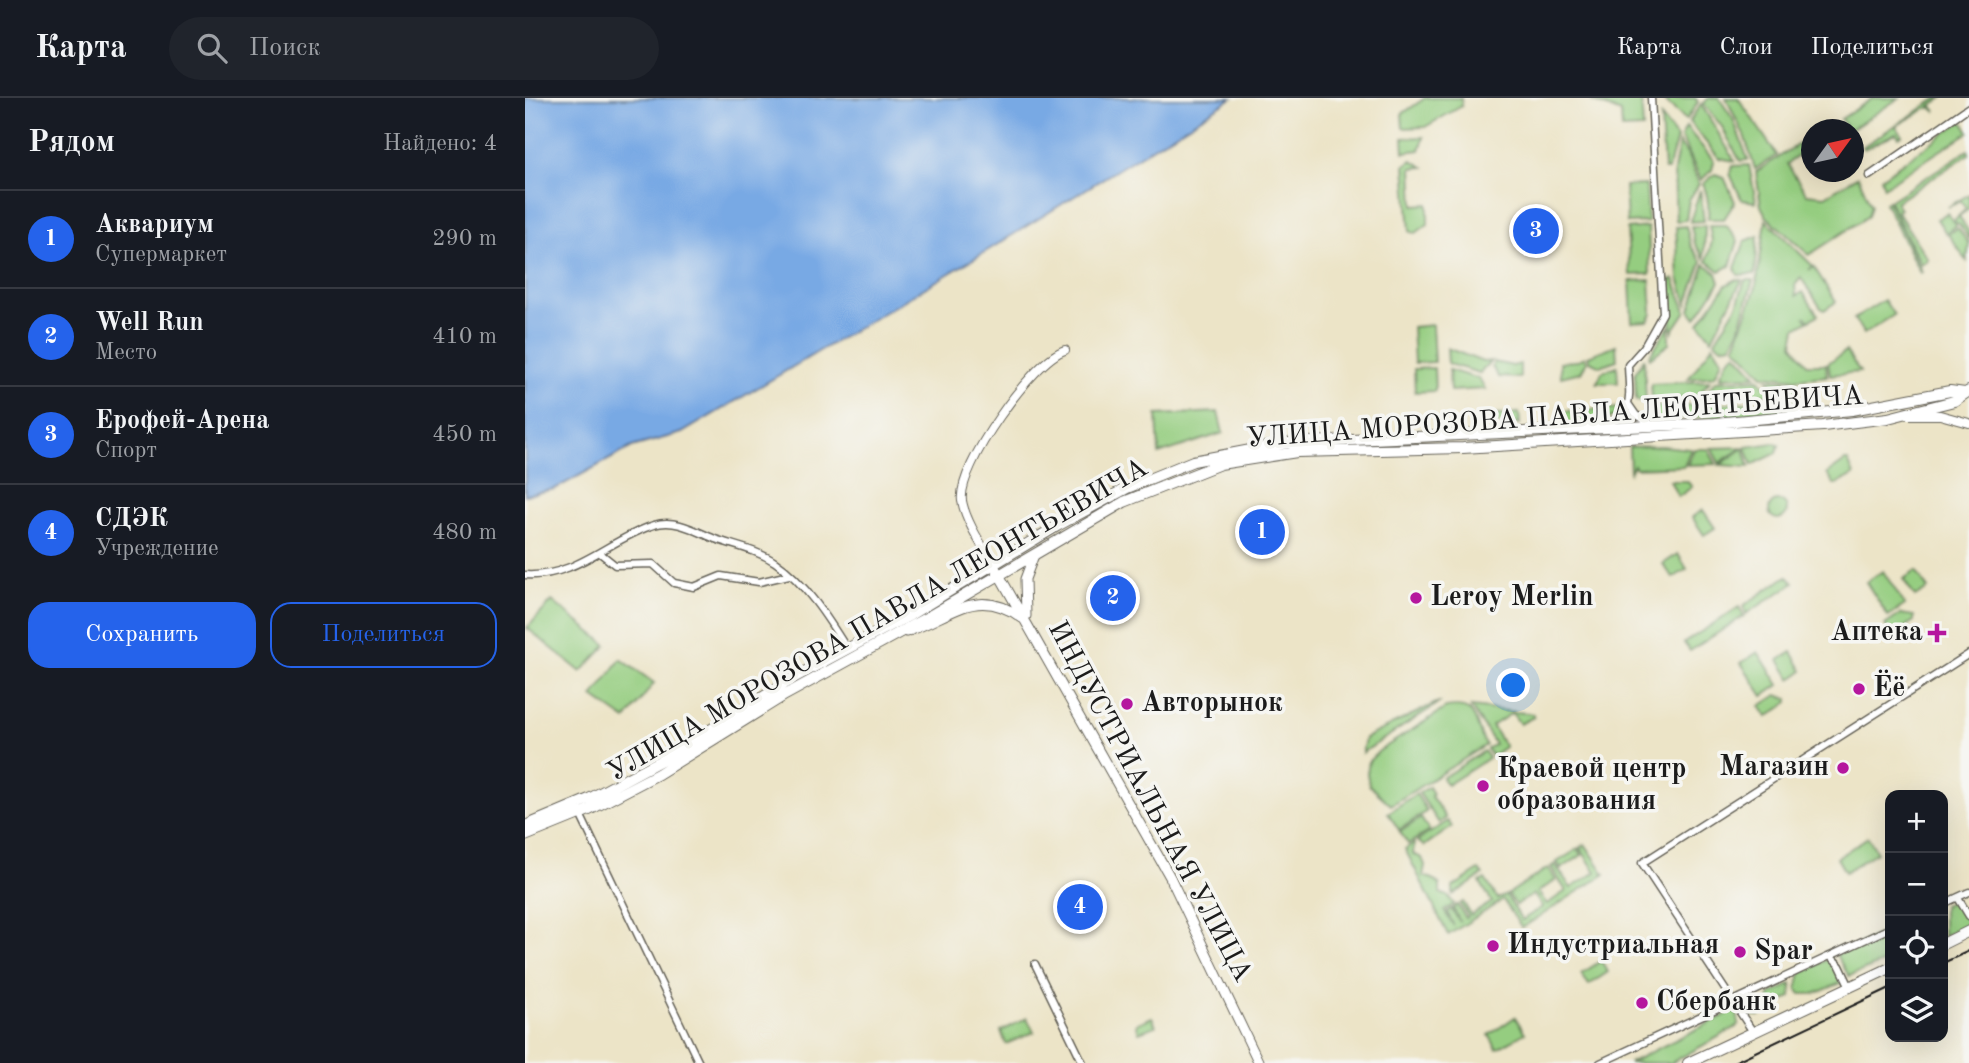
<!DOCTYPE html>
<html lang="ru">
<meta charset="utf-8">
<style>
:root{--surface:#171b24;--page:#20242c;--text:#f1f3f6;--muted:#9ea1a6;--line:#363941;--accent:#2563eb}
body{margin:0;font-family:"Old Standard TT",serif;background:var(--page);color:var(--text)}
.controls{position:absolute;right:21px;bottom:21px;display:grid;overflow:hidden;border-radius:14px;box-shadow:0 7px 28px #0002}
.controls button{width:63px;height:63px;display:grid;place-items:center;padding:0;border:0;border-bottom:2px solid var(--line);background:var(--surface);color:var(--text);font:35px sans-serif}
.compass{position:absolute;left:1276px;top:21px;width:63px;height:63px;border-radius:50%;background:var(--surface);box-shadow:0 7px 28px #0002;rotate:57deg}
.you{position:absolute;left:989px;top:588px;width:24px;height:24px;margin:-18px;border:5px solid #fff;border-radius:50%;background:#1a73e8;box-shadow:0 0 0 10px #1a73e833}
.badge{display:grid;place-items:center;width:46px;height:46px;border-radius:50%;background:var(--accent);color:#fff;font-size:23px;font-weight:700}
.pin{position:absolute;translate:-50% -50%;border:4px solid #fff;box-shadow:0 2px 7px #0006}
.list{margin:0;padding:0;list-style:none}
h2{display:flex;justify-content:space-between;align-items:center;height:91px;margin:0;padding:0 28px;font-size:30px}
h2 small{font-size:23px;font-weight:400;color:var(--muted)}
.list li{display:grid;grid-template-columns:46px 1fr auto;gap:21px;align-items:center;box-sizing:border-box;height:98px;padding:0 28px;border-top:2px solid var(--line)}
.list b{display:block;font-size:26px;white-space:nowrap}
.list p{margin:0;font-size:23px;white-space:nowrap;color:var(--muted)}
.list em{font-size:23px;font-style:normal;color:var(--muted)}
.actions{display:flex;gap:14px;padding:21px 28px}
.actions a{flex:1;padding:16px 0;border:2px solid var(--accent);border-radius:21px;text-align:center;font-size:24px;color:var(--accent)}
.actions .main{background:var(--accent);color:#fff}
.icon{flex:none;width:38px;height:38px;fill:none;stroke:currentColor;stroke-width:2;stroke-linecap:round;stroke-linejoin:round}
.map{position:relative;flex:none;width:1444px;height:965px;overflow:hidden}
header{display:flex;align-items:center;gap:42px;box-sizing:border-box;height:98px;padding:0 35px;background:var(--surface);border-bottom:2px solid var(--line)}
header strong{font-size:33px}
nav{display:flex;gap:38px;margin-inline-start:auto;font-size:24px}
.search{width:490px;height:63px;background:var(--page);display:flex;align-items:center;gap:18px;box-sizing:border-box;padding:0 24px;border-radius:38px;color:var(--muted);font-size:26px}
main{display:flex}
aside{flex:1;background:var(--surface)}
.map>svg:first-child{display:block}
</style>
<header>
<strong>Карта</strong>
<div class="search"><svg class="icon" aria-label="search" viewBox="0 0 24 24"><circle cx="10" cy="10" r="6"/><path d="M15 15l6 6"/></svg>Поиск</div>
<nav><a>Карта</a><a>Слои</a><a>Поделиться</a></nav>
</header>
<main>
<aside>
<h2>Рядом<small>Найдено: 4</small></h2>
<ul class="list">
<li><span class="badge">1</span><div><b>Аквариум</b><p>Супермаркет</p></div><em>290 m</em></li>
<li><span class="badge">2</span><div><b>Well Run</b><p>Место</p></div><em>410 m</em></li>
<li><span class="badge">3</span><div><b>Ерофей-Арена</b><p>Спорт</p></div><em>450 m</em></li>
<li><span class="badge">4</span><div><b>СДЭК</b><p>Учреждение</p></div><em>480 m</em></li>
</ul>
<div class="actions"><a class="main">Сохранить</a><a>Поделиться</a></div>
</aside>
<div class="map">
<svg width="1444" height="965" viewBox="0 0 1444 965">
<rect width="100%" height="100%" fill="#f6f6f2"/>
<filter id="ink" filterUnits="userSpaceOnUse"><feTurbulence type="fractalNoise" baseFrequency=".0143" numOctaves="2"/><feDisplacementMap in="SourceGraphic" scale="14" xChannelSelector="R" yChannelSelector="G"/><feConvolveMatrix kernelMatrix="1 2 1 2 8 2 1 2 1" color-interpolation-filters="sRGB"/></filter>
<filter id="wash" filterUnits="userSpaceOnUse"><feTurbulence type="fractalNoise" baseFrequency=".00686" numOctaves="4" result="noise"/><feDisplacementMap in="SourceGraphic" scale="28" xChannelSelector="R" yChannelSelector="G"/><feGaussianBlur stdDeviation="1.57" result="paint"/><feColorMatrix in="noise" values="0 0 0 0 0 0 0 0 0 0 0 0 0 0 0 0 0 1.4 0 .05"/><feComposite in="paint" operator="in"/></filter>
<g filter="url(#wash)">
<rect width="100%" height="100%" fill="#ece4c7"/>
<path fill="#95cd80" stroke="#58744e" stroke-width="2" d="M900 0H936L937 8 900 29 878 30 877 16Z
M1067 0H1116L1118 30 1097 31 1096 15 1067 3Z
M1136 0H1170L1173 4 1161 22Z
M1184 0H1194L1208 21 1223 62 1215 63 1197 29 1178 5Z
M1201 0H1213L1252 57 1230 71 1219 37Z
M1348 0H1374L1327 31H1318L1320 27 1316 21Z
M1413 0H1418L1407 7 1411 14 1405 9 1371 28 1377 37 1374 39 1371 35 1339 51 1337 49Z
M1176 6 1210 63 1194 60 1164 24Z
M1136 19 1152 40 1143 72H1139Z
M1437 23 1444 34 1359 89 1356 80Z
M1161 29 1189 63 1187 72 1176 82 1156 39Z
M1286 38V49L1262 66 1282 96 1300 98 1333 78 1346 107 1343 118 1284 157 1241 118 1236 108 1231 74Z
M899 39 895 52 879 54 878 40Z
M1154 45 1162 56 1174 86 1164 102 1161 122 1151 123 1149 72Z
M1443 52 1444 56 1371 104 1375 111 1372 113 1403 162 1396 166 1364 103Z
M887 62 899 69 887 70 889 107 903 106V126L891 135 885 134 880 67Z
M1224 67 1231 104 1217 102 1205 76 1208 68Z
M1190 76 1199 79 1210 104 1199 121H1183C1184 110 1183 97 1178 86Z
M1121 87 1123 124 1102 125 1100 88Z
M1175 92 1179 123 1165 124Z
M1444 96V111L1434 118 1444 134V141L1435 127 1430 124 1431 128 1421 135 1412 121 1422 115 1428 123 1441 111 1436 103 1423 109Z
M1363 103 1397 174 1395 175 1360 105Z
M1241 122 1288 168 1284 172 1289 169 1311 204 1299 212 1296 210 1276 180 1270 187 1271 198 1278 194 1293 217 1285 222 1280 218 1283 223 1271 230 1268 246 1282 266H1301L1302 278 1272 281 1238 277 1210 248 1231 189Z
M1184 127H1201L1213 143 1205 168 1195 173 1182 163 1187 143Z
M1161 128 1166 148 1177 164 1162 206 1154 180 1151 129Z
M1166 128H1180L1179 160 1170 146Z
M1123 129 1125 176 1105 177 1102 131Z
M1433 130 1444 146 1442 163 1423 136Z
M1233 138 1230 176 1213 177 1210 170 1220 143Z
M1180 166 1192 175 1195 184 1171 220 1165 212Z
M1149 181 1161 213 1147 234 1144 182Z
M1212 181 1217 182 1187 241 1174 225 1201 187Z
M1125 182 1127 216 1123 223 1107 224 1105 183Z
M1220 182H1228L1214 232 1206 247 1196 249 1190 243 1212 207Z
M1359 202 1369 217 1339 236 1329 221Z
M907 227 909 264 889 265 887 229Z
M1144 228V246L1125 260 1124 258Z
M1091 247 1092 262 1075 268 1065 263 1063 258Z
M1188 247 1197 262 1190 278 1163 281Z
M922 250 958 264 966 263 955 275 923 266Z
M1321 253 1335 274 1305 277 1303 265Z
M1211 255 1232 278 1195 279 1202 263Z
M1060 259 1062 264 1056 274 1036 279 1035 264 1051 263Z
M1119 261 1121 302 1111 303 1110 275Z
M969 264 988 268 995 266V280L974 279 967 269Z
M1092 268 1093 285H1072L1077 274Z
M909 270 910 293 890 294 889 271Z
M924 272 954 281 960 291 925 293Z
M1234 281 1249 296 1177 299 1191 283Z
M1243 281 1271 284 1272 294 1255 296Z
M1185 283 1170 300 1127 302 1126 286Z
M1275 302 1278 310 1217 318 1128 321 1126 309Z
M1097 310C1088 327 1058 324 1041 325L1040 313Z
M693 314 698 335 634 356 632 317Z
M994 315 995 326 971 325V317Z
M1249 345 1254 347 1252 355 1227 367 1221 349Z
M1137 348 1166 351 1159 368 1111 370 1109 367 1105 374 1104 349Z
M1218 349 1194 365 1186 350Z
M1219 350 1224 369 1195 367Z
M1169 351H1183L1191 366 1162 367Z
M1320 363H1323L1329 377 1310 387 1302 376Z
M1145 383H1162L1167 389 1153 399Z
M1244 412a9 9 0 1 1 18 0a9 9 0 1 1-18 0Z
M1178 412 1190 430 1179 437 1167 419Z
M1153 456 1162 471 1148 480 1138 466Z
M1358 473 1380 507 1363 518 1341 484Z
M1391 473 1403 491 1390 499 1378 481Z
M1262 478 1269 485 1221 516 1218 508Z
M27 503 82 547 56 574 2 530Z
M1214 509 1219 518 1165 553 1159 545Z
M1376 516 1389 518V523L1367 537 1360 527Z
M1233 554 1254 587 1238 598 1216 565Z
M1267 554 1278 573 1266 581 1254 562Z
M96 561 129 585 101 622 68 599Z
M1252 597 1264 601V604L1242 619 1235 608Z
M911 605H914L837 655 840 640Z
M946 609 1009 616V619L995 626 987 615 967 628 980 649 967 658 962 651 970 646Z
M921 610C957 604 948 629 961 647L866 707 844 687 842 675 844 663 854 653Z
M959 653 964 660 922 687 917 680Z
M904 689 908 696 906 698 921 720 914 725 894 695Z
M891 696 902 713 874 732 863 715Z
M896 720 904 733 883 746 875 734Z
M923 723 927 729 899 748 892 743Z
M1343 739 1352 754 1320 774 1312 760Z
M889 745 888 756 897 760 900 767 898 778 908 781 915 787V795L923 798 929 806 919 813 929 828 922 814 926 811 935 824 928 810 932 807 941 820 943 818 935 806 938 804 946 817 967 804 955 784 960 781 973 801 981 797 997 822 1017 809 1009 796 991 807 983 796 1023 770 1031 782 1013 794 1022 806 1041 793 1026 769 1030 766 1046 790 1071 774 1055 750 1060 746 1080 776 997 830 978 802 923 837 880 751Z
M1053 751 1057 757 1036 771 1032 764Z
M954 772 958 777 928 797V789Z
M1426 804 1431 805 1444 826 1418 838V807Z
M1365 831V862L1324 878 1311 857Z
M1303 861 1307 862 1317 881 1316 885 1289 896H1276L1272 891 1276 875Z
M1076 863 1083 874 1064 887 1056 876Z
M1267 886 1266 899 1245 909 1235 918 1225 917 1221 909H1233L1243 904 1246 896Z
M1206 914 1212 915 1214 926 1210 930 1146 965H1104Z
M627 919 631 928 614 934 611 926Z
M990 919 1000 935 972 951 964 937Z
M502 920 509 934 481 946 476 933Z"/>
<path fill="#78a9e4" stroke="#4a6280" stroke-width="2" d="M0 0H707L465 151 157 335 107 349 30 391 0 397Z"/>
</g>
<g filter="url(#ink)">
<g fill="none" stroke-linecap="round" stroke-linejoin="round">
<g stroke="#656258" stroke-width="9">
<path id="minor" d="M1344 78 1444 9
M1104 307 1111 317 1129 327
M1076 328C1111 315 1104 300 1103 267L1119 249 1138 215 1126 0
M75 455 90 467 128 466 149 485 169 489 196 478 234 484 264 477
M0 477C51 480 84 441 129 427 150 420 171 433 190 441 210 448 232 452 250 464 280 484 304 522 322 551
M54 714 174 965
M1433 800 1444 818
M1418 806 1444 794
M1305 858 1315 868 1325 889
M510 866 558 965
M1228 934 1117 765 1444 556
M1075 965 1365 830"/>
</g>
<g stroke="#656258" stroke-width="10">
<path id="tertiary" d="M1383 317H1415L1444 325
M468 466C458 449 441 424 437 403 432 369 508 262 540 252"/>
</g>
<g stroke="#656258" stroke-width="11">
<path id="secondary" d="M468 466 645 779 734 965
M501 518 500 481 509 457
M381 534C426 519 451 487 497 520"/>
</g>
<g stroke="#656258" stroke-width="12">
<path id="primary" d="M0 728 64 701 140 660 270 579 385 517 532 428 602 390 668 363 762 345 1190 325 1327 312 1425 293 1440 295
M0 738 64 712 133 676 260 597 401 520 599 404 695 366 772 354 938 350 1298 328 1363 320 1429 303 1444 293
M1418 846 1444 833
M1163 965 1365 870"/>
</g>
<use href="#minor" stroke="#fff" stroke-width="6"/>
<use href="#tertiary" stroke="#fff" stroke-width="8"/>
<use href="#secondary" stroke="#fff" stroke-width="9"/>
<use href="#primary" stroke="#fff" stroke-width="10"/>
<path stroke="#1c1c1c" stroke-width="2" d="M1418 865 1444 853
M1207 965 1365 890"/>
</g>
</g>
<g fill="#b5179e" stroke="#f6f6f2" stroke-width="2.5">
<circle cx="891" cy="500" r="7"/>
<path d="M1408.5 524.5h7v7h7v7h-7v7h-7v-7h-7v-7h7z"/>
<circle cx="1334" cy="591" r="7"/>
<circle cx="602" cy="606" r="7"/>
<circle cx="1318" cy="670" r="7"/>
<circle cx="958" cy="688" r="7"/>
<circle cx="968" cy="848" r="7"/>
<circle cx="1215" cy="854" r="7"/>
<circle cx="1117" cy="905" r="7"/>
</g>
<g text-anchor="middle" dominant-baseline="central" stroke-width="7" stroke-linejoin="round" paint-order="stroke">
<g font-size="28" fill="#1c1c1c" stroke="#f6f6f2">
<text transform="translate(1030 320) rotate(-4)">УЛИЦА МОРОЗОВА ПАВЛА ЛЕОНТЬЕВИЧА</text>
<text transform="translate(353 523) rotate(-30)">УЛИЦА МОРОЗОВА ПАВЛА ЛЕОНТЬЕВИЧА</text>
<text transform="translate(624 704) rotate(62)">ИНДУСТРИАЛЬНАЯ УЛИЦА</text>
</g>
<g font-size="28" font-weight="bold" fill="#1c1c1c" stroke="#f6f6f2" text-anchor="start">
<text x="905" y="500">Leroy Merlin</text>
<text x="1398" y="535" text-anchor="end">Аптека</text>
<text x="1348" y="591">Ёё</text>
<text x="616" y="606">Авторынок</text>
<text x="1304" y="670" text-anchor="end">Магазин</text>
<text x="972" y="672">Краевой центр<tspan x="972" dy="32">образования</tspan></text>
<text x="982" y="848">Индустриальная</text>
<text x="1229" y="854">Spar</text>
<text x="1131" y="905">Сбербанк</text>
</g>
</g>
</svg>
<div class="controls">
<button>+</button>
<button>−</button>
<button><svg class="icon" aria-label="locate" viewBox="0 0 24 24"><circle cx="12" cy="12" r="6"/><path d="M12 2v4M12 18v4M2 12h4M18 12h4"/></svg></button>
<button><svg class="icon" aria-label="layers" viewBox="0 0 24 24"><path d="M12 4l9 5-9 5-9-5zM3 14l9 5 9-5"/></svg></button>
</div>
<svg class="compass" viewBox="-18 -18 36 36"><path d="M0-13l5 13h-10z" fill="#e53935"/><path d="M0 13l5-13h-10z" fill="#9ea1a6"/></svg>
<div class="you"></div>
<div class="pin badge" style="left:737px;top:434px">1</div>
<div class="pin badge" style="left:588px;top:500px">2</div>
<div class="pin badge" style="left:1011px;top:133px">3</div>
<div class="pin badge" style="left:555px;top:809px">4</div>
</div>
</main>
